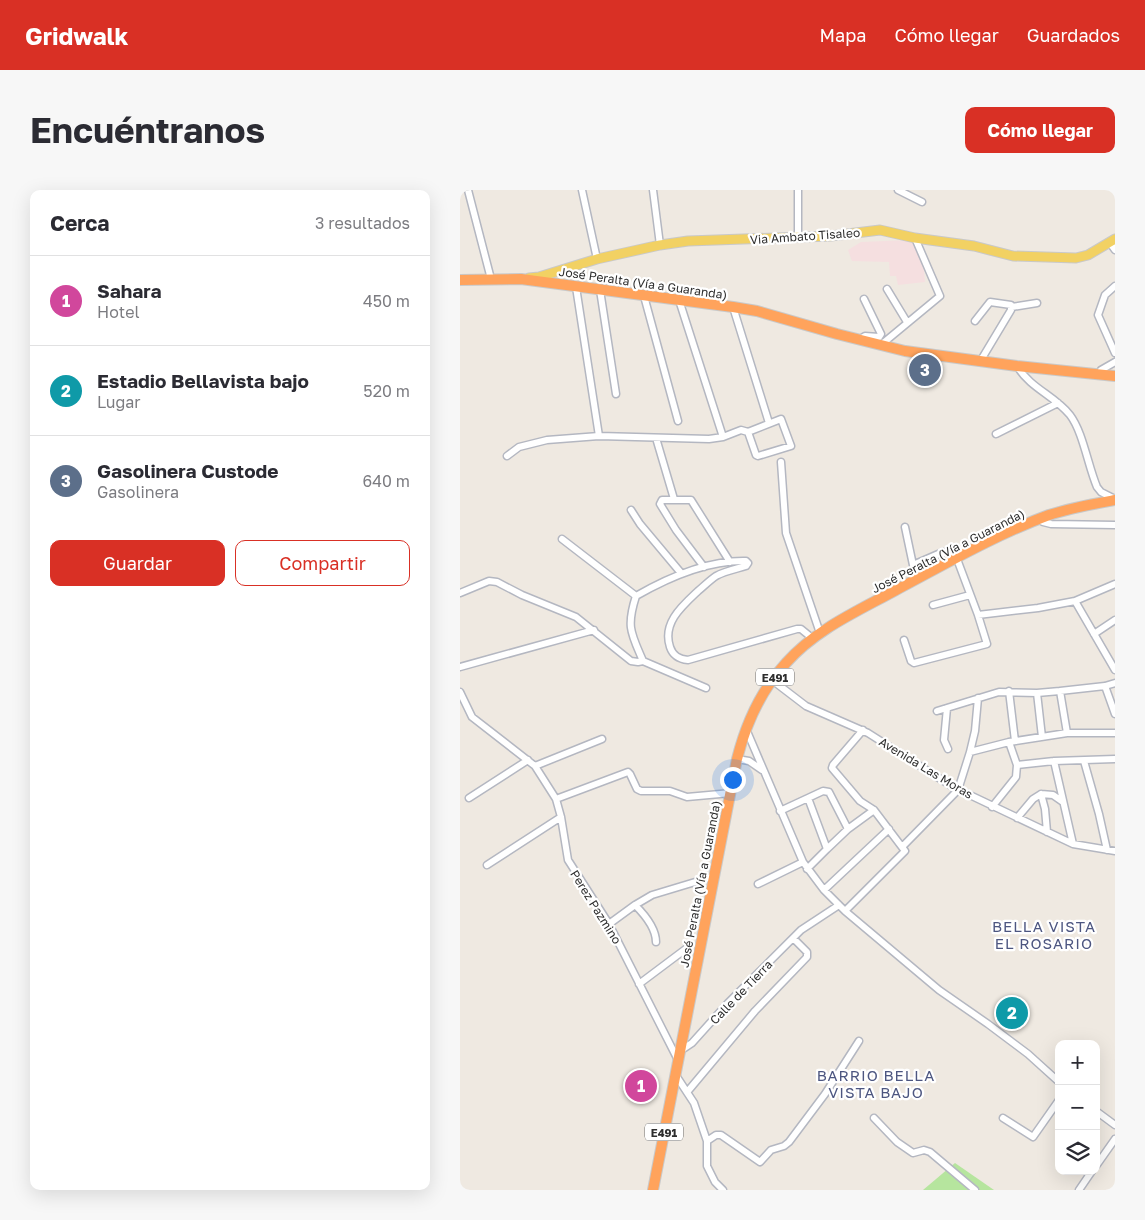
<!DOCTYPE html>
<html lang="es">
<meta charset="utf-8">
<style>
:root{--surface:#fff;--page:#f7f7f7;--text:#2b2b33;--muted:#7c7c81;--line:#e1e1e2;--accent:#d93025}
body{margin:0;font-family:"Golos Text",sans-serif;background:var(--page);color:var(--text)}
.controls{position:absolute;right:15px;bottom:15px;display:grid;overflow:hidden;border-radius:10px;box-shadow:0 5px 20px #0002}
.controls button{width:45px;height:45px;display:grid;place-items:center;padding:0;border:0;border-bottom:1px solid var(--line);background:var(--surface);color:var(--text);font:25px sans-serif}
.you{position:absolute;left:272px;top:589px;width:18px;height:18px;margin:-12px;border:4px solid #fff;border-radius:50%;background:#1a73e8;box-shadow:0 0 0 8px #1a73e833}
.badge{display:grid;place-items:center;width:32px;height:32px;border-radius:50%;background:var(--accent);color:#fff;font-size:16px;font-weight:700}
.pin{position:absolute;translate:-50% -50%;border:2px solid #fff;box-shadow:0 1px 5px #0006}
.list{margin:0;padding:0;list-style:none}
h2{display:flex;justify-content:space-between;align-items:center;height:65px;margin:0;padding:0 20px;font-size:21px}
h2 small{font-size:16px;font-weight:400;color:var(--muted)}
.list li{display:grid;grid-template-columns:32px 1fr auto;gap:15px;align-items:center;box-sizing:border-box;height:90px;padding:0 20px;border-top:1px solid var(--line)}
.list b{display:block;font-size:19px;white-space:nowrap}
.list p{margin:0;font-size:16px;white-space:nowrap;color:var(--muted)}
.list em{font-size:16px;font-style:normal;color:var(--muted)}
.actions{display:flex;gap:10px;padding:15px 20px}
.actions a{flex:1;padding:11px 0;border:1px solid var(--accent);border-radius:10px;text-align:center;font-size:18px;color:var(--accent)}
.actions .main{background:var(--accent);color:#fff}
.icon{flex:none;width:28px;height:28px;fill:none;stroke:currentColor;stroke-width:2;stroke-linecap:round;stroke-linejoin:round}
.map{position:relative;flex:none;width:655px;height:1000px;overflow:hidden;border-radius:10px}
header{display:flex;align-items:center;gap:30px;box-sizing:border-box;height:70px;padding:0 25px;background:var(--accent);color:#fff}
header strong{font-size:24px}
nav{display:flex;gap:28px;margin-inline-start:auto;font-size:18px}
.intro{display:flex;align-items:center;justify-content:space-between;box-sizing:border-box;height:120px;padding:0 30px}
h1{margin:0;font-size:35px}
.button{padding:12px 22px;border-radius:10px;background:var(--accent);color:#fff;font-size:18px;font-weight:700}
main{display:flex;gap:30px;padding:0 30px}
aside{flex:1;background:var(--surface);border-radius:10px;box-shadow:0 5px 20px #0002}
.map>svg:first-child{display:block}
</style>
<header>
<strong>Gridwalk</strong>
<nav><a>Mapa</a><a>Cómo llegar</a><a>Guardados</a></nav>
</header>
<div class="intro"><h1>Encuéntranos</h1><a class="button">Cómo llegar</a></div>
<main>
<aside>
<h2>Cerca<small>3 resultados</small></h2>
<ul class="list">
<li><span class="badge" style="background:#d1479c">1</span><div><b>Sahara</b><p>Hotel</p></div><em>450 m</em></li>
<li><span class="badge" style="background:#0f9aa8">2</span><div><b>Estadio Bellavista bajo</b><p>Lugar</p></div><em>520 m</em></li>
<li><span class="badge" style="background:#5c6f8a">3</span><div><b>Gasolinera Custode</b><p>Gasolinera</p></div><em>640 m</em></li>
</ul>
<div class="actions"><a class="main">Guardar</a><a>Compartir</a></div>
</aside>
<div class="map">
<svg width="655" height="1000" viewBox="0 0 655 1000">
<rect width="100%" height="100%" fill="#efe9e1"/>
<path fill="#f5dfe0" d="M450 50 463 68 465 92 438 95 436 86H430L429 72 392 71 388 60 401 52Z"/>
<path fill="#b6e59e" d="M495 973 534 1000H463Z"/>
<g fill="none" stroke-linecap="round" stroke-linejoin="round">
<g stroke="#b4b7c1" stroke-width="9">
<path id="minor" d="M8 0 31 89
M122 0 137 69
M193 0 200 55
M338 0V48
M438 0 462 12
M650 53 655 60
M655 96 645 105 638 125 655 163
M116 97 139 246
M427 99 447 132
M140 100 156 204
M184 106 218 231
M219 110 263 247
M273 117 309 233
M552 117 577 113
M515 131 530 112 551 115V120L521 170
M402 148 405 146 419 147 421 144 404 109
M422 154 480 106 455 48
M557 176C571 199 594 205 610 225 623 242 628 276 637 297L641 302 655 309
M639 184 641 180 655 172
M321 229 331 256 298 266 296 265 288 242Z
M536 244 598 213
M196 248 214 309
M47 266 59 257 87 250 139 246 249 249 263 247 281 240 288 242
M321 272 326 343 360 443
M171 320 180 334 221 383
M579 329 583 332 591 334 655 335
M102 349 176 406
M244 377 216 340 200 314 202 310H231L270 372
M0 403 29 391 37 392 62 405 116 427 171 471 178 472 183 471C171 443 166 437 176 406 209 387 247 370 286 371L288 373 286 376C276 379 265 381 256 386 250 390 244 396 238 401 222 416 202 433 210 457 213 466 219 469 228 470L337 439H341L352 448
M615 411 655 480
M473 415 510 405
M518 425 578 418 615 411 655 394
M634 444 655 430
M444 450 451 471 454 473 527 454 518 425 497 369 483 362 453 375 445 337
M183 471 246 498
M0 477 134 440
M312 490 346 516 408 543 493 597 613 654 655 661
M645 496 655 524
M549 501 555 551
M600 501 607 543
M0 502 12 527 75 576 96 609 101 627 108 670 149 734 218 870
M577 503 582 547
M487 518 484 550 488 559
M477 521 539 502 577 503 600 501 645 496 655 493
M286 539 343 672 364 700 385 721 479 800 528 834 568 864 599 892
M549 552 607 543H655
M510 562 515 541 518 508
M277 569 289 571 302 580
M624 571 639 624 647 660
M75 576 142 549
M581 604 593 605 603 612
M9 608 68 570
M348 608 363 601 369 602 388 639
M96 609 168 582 170 584 177 599 181 601H210L227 607 271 603
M532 617 556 587 557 575 594 571
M320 621 348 608 367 659 347 679
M557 628 573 609 581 604 585 619 587 642
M613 654 594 571 655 569
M442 657 498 600 510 562 549 552 557 575
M367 659 388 639 414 620 400 611 372 578 373 575 403 540
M27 675 101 627
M298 694 343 672
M364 700 429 639
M175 715C185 725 196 738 196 752
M385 721 445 661 414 620
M149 734 175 715 192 705 255 686
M179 794 227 758
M220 861 232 853 268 813 341 740 379 715
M215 884 234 913 247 951V976L255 992 263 1000
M228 901 295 821 347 767V762L333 748
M636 921 655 935
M414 928 437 952 453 963 464 960 470 962 515 1000
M543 928 573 947 599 910
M247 951 256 945H261L300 972 311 960 324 956 329 952 365 904 399 851
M636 976 655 949
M619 1000 632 981"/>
</g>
<g stroke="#c9c9c9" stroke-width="11">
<path id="major" d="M69 88 79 87 137 69 200 55 228 51 371 46 420 40 455 48 514 56 553 66 616 68 628 65 655 49"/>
</g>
<g stroke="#c9c9c9" stroke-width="12">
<path id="highway" d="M0 90 61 89 273 117 297 121 377 144 445 161 557 176 655 186
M193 1000 277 569C286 533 301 500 326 473 356 439 398 421 436 400 485 374 537 344 589 325 610 318 633 314 655 310"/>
</g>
<use href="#minor" stroke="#fff" stroke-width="6"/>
<use href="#major" stroke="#f2d163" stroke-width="9"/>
<use href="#highway" stroke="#ffa35c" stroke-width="10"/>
</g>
<g text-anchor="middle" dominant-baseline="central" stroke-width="4.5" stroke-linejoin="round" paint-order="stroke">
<g fill="#fff" stroke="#6d6d6d" stroke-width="1">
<rect x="296" y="478.5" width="38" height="17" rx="4"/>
<rect x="185" y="933.5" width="38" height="17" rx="4"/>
</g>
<g font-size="11" font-weight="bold" fill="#2e2e2e">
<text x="315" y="487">E491</text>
<text x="204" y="942">E491</text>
</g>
<g font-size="12" fill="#2e2e2e" stroke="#fff">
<text transform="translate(345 46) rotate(-4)">Via Ambato Tisaleo</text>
<text transform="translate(183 93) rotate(8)">José Peralta (Vía a Guaranda)</text>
<text transform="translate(488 361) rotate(-27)">José Peralta (Vía a Guaranda)</text>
<text transform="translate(466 578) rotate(31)">Avenida Las Moras</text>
<text transform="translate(240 694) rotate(-79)">José Peralta (Vía a Guaranda)</text>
<text transform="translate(136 717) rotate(58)">Perez Pazmino</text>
<text transform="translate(281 802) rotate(-46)">Calle de Tierra</text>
</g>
<g font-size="15" letter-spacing="1" fill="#4d5680" stroke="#fff">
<text x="584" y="736">BELLA VISTA<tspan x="584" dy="17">EL ROSARIO</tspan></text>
<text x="416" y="885">BARRIO BELLA<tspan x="416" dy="17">VISTA BAJO</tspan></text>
</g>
</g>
</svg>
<div class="controls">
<button>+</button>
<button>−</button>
<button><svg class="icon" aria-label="layers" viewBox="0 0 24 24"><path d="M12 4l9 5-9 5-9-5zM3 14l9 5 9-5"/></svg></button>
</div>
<div class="you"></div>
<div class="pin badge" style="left:181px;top:896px;background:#d1479c">1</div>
<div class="pin badge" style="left:552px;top:823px;background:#0f9aa8">2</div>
<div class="pin badge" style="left:465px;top:180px;background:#5c6f8a">3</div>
</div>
</main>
